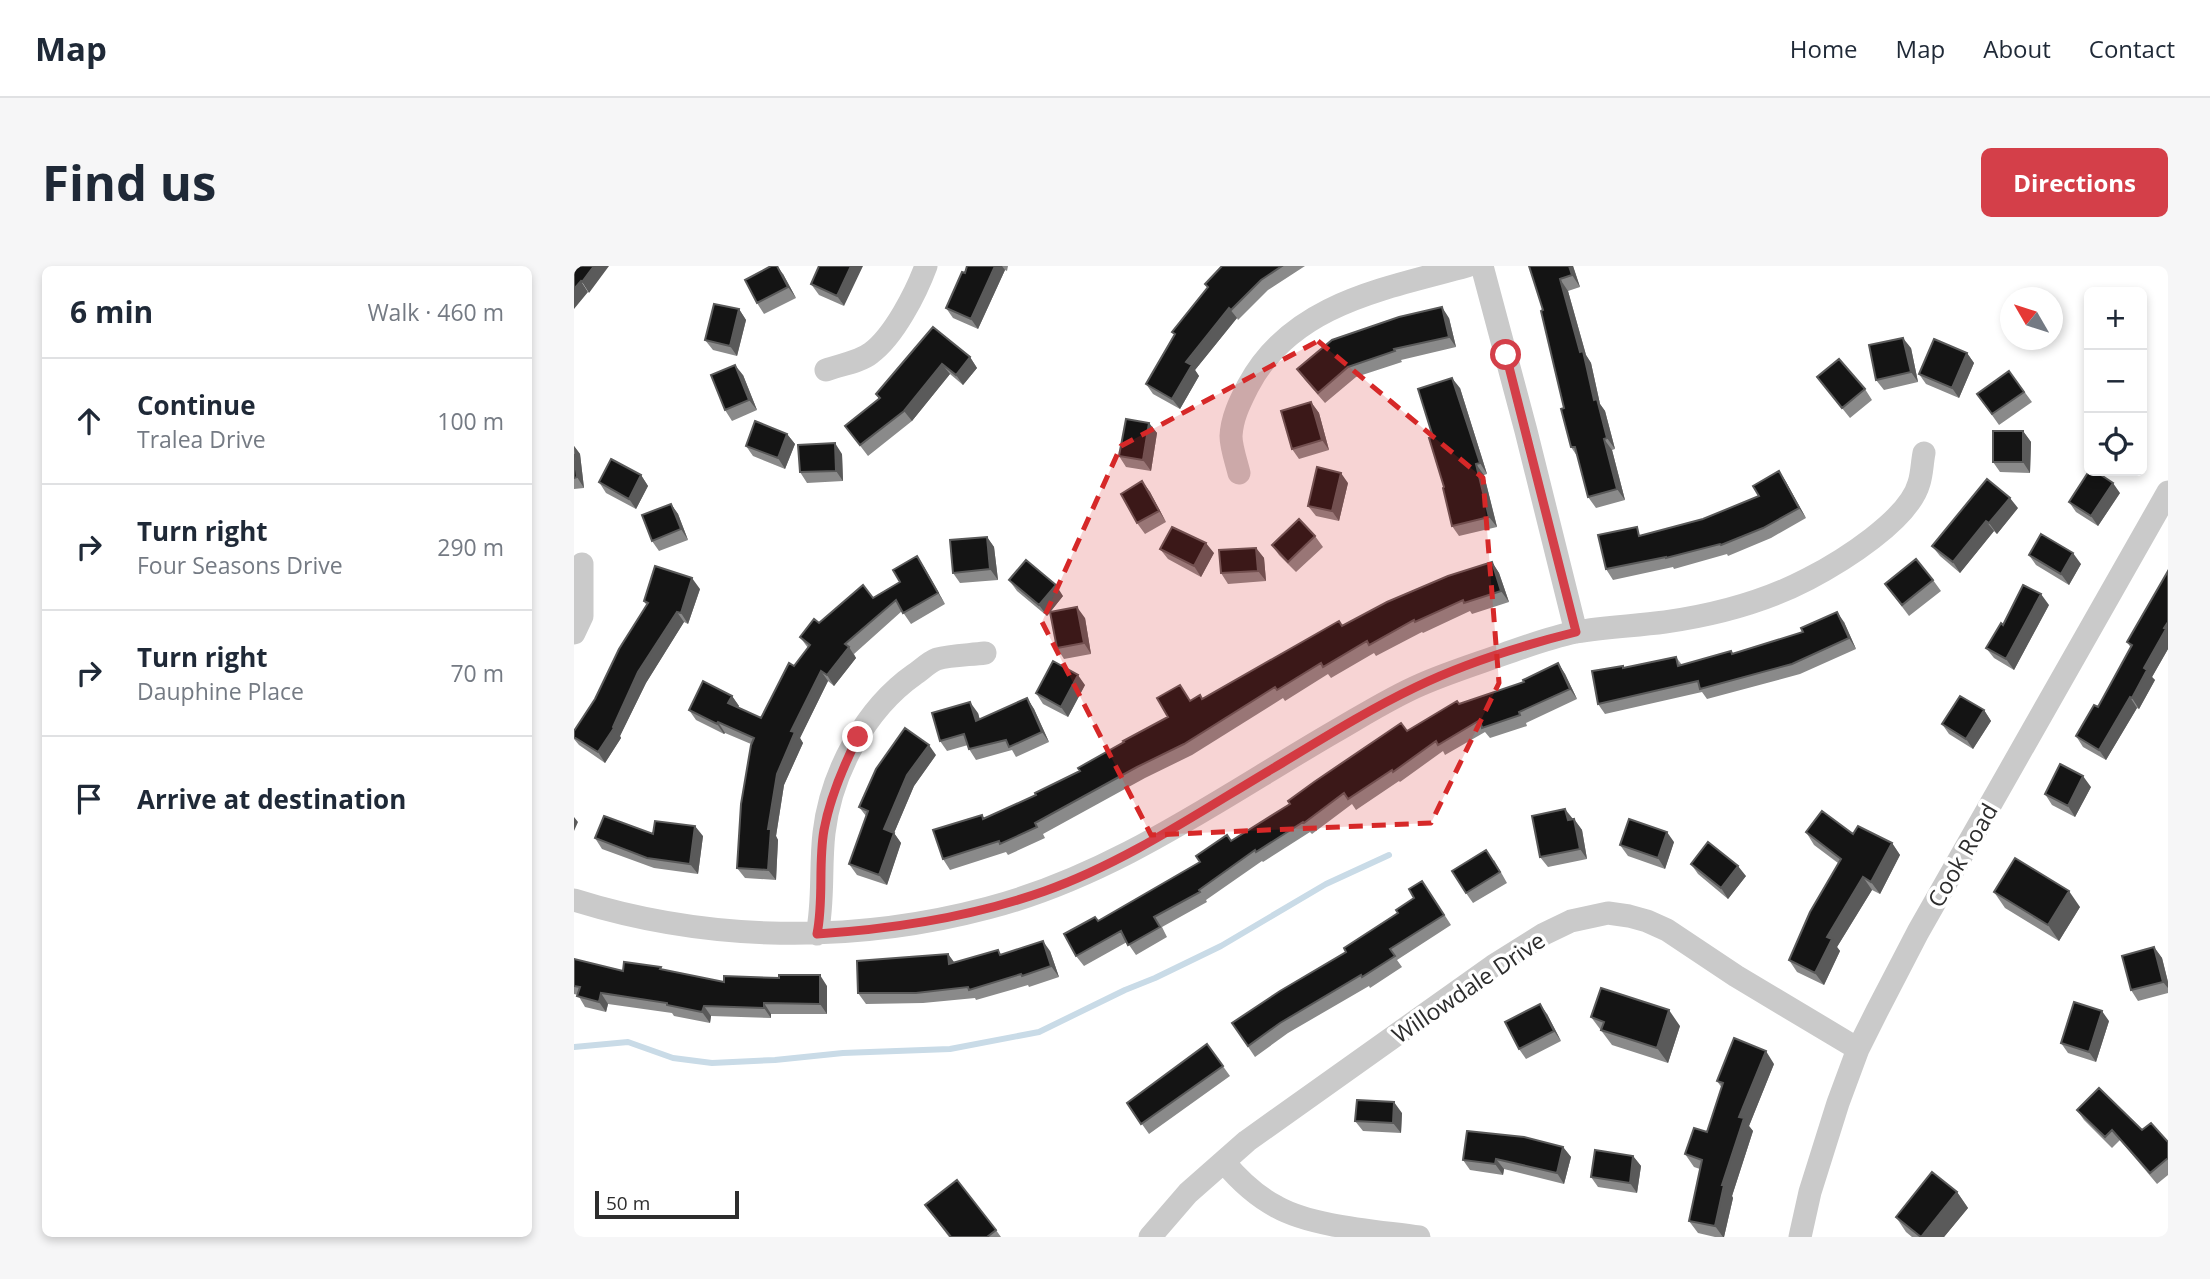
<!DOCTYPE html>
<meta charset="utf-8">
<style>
:root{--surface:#fff;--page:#f6f6f7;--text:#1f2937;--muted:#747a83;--line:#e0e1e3;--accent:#d43f49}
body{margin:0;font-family:"Open Sans",sans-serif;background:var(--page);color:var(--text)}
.controls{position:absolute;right:21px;top:21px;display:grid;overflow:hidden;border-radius:10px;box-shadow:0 4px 10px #0003}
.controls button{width:63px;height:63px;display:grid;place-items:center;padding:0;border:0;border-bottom:2px solid var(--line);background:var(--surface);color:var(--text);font:35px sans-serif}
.compass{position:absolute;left:1426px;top:21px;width:63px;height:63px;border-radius:50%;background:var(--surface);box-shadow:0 4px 10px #0003;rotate:309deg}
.scale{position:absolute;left:21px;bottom:18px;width:144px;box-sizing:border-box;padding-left:7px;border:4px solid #2d2d2d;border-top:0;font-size:19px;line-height:24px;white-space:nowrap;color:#2d2d2d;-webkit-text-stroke:5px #fff;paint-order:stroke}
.stop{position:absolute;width:21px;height:21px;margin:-16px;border:5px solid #d43f49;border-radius:50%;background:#fff}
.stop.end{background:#d43f49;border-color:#fff;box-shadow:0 2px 7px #0008}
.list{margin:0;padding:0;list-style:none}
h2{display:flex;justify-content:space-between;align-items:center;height:91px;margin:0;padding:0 28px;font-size:30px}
h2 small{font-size:23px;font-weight:400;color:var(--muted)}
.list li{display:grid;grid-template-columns:46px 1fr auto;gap:21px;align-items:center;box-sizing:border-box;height:126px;padding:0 28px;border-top:2px solid var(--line)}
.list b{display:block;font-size:26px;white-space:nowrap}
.list p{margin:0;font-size:23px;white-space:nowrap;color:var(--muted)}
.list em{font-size:23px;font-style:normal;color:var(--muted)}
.icon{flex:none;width:38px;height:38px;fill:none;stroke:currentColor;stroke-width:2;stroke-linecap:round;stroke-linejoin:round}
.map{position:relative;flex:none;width:1594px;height:971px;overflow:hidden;border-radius:10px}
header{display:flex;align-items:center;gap:42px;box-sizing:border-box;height:98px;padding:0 35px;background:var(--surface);border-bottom:2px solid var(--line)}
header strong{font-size:33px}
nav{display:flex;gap:38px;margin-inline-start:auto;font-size:24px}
.intro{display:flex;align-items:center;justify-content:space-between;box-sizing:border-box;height:168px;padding:0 42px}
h1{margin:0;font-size:49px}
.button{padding:18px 32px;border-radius:10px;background:var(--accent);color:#fff;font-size:24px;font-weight:700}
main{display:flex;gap:42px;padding:0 42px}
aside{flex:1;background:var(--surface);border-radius:10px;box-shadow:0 4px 10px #0003}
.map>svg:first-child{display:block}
</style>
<header>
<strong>Map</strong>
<nav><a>Home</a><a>Map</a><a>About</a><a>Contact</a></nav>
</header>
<div class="intro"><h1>Find us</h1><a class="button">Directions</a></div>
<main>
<aside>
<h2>6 min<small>Walk · 460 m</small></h2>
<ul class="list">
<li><svg class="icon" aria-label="ahead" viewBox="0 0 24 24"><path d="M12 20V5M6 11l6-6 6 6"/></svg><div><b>Continue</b><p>Tralea Drive</p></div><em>100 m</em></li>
<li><svg class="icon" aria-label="right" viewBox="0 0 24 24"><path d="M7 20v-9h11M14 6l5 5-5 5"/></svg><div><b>Turn right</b><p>Four Seasons Drive</p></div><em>290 m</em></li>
<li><svg class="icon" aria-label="right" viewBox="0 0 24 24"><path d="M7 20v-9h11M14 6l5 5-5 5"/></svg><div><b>Turn right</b><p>Dauphine Place</p></div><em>70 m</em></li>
<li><svg class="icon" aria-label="arrive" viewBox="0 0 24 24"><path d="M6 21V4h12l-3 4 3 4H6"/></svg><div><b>Arrive at destination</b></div></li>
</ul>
</aside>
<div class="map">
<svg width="1594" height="971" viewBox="0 0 1594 971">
<rect width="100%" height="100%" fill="#fff"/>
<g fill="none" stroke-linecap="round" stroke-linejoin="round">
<path stroke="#c9dbe7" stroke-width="6" d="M0 781 54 776 99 792 138 797 201 794 269 787 376 783 465 766 551 724 581 712 647 680 752 618 815 589"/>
<path stroke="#cacaca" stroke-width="23" d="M908 0 952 165 1002 366
M252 104C265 99 286 96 297 87 320 70 342 27 352 0
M665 207C662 195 657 181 657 170 658 151 666 136 674 120 718 37 811 23 893 0
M0 367 8 350V298
M0 634C134 676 278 678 414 642 541 609 648 531 760 466 788 450 816 432 846 419 873 407 902 398 930 388 953 380 977 371 1002 366 1031 361 1061 360 1091 356 1140 349 1190 336 1234 313 1267 296 1335 254 1345 217 1348 208 1348 197 1350 187
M243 668C250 636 246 601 250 567 257 507 291 443 341 408 347 404 355 396 363 393 377 389 396 389 411 387
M650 896C665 914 682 930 703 941 739 961 804 965 845 971
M576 971 614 927 673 875 919 700 970 668 997 655 1034 647 1055 650 1073 655 1093 664 1162 710 1284 783
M1226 971 1236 926 1264 837 1284 783 1303 745 1344 666 1594 226"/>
</g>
<path fill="#8a8a8a" d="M245 0 270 40 245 29 237 18Z
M393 0H434L433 5 431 4 404 63 379 52 372 42 391 7Z
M648 0H731L694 24 664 54 663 52 621 104 625 110 606 143 579 128 572 118 600 69 598 66 634 22 631 18Z
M955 0H999L1006 21 994 25 1012 89 1017 97 1026 138 1031 145 1041 183 1038 184 1051 234 1022 242 1014 231 1003 190 997 181 990 142 969 44Z
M209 8 222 32 190 48 183 37Z
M165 43 172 54 163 90 139 84 131 74Z
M875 52 882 81 827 94 828 96 782 111 751 137 731 114 723 103Z
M359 61 396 91 403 102 389 119 376 108 338 155 294 190 271 160 305 133 302 128Z
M1337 82 1344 116 1310 124 1302 114Z
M1393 87 1400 97 1385 132 1352 118 1345 108Z
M1435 105 1458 136 1425 159 1403 128Z
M169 109 183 144 158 155 151 144Z
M1243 111 1291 123 1298 134 1276 152Z
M886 122 913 208 910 209 923 261 885 270 878 260 859 171Z
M737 136 745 147 755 184 725 193 718 183Z
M575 157 583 167 577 205 552 201 545 190Z
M1449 165 1457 176 1456 207 1426 206 1419 196Z
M213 168 221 178 211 203 179 190 172 180Z
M0 180 6 188 10 222 0 223Z
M268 188 269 215 233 217 226 206Z
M1205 205 1212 216 1232 252 1197 272 1154 290 1153 288 1100 303 1099 301 1039 314 1032 303 1069 269 1129 253 1185 230Z
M67 209 74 220 62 243 32 227 25 216Z
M568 215 576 226 592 256 571 268 563 257Z
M774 217 765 255 742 250 734 240Z
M1546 227 1524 260 1502 246 1495 236Z
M97 238 104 248 114 274 85 285 78 275Z
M1444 242 1423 268 1420 265 1386 307 1366 290 1358 280Z
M741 270 749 281 722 306 705 289 698 279Z
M413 271 420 281 424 314 386 317 379 307Z
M682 282 690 292 692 315 654 318 647 307Z
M586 283 640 287 627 311 594 293Z
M1455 289 1507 298 1495 319 1462 299Z
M918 296 925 307 935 336 898 348 896 345 849 367 848 366 802 390 800 387 757 412 754 408 711 435 709 432 618 489 571 512 469 568 471 572 434 589 432 586 376 604 369 593 408 549 410 552 462 529 506 505 594 451 616 435 629 433 765 355 768 360Z
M350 301 371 338 337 358 328 345 280 388 282 392 260 420 254 415 226 472 229 477 210 519 202 570 204 574 202 614 171 612 163 602 177 478 151 467 150 468 122 454 115 444 158 430 165 440 164 441 187 452 220 400 234 382 226 371 245 357 299 332Z
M1594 305V383L1578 411 1581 414 1565 443 1563 442 1532 494 1509 481 1502 470 1524 441 1557 382 1553 376Z
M435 314 489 330 473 350 443 325Z
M1359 314 1367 325 1335 350 1311 318Z
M126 323 114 358 110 356 72 417 46 470 47 472 31 497 5 479 0 473V465L21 433 73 340 70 335Z
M1475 339 1440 404 1420 392 1412 382 1429 359Z
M511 352 517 388 490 393 483 382Z
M1270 356 1282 383 1226 408 1133 433 1128 426 1031 448 1024 438 1049 400 1050 402 1102 391 1108 399 1158 388Z
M984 397 991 408 1003 433 952 457 953 460 916 472 911 466 871 489 869 485 826 516 825 515 782 544 778 538 738 568 736 566 689 596 688 595 632 634 633 636 588 661 593 671 562 689 553 676 510 700 502 690 524 655 626 596 833 465 885 438 950 416Z
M511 419 494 451 469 438 462 427Z
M453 432 460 443 475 476 442 491 438 484 402 494 395 483 394 479 373 485 366 475 404 447 406 454Z
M1410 444 1417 455 1399 483 1375 468 1368 458Z
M362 489 340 520 320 567 327 577 313 619 283 609 275 598 292 550 285 541Z
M1517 521 1501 551 1478 539 1471 528Z
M999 553H1000L1008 564 1013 593 974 601 966 591Z
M1232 566 1279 568 1318 577 1326 589 1306 628 1298 624 1263 681 1266 685 1250 719 1223 706 1215 694 1264 597 1240 579Z
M79 568 129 570 124 608 80 602 28 583 21 572Z
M1100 576 1091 603 1054 590 1046 579Z
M920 594 933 617 899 637 892 627Z
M1117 598 1172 610 1154 633 1124 608Z
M855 625 877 659 823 694 828 701 796 722 795 720 714 767 681 791 658 757 772 686 824 647Z
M1420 626 1506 641 1485 675 1431 642Z
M1580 681 1588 692 1594 716V727L1564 735 1557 724Z
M476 685 485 711 455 721 454 719 402 734 401 732 349 737 292 738 284 727 374 688 380 696 428 689Z
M0 693 49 705 87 701 88 704 150 716 253 720V748H197V752L137 750 136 757 100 750 98 747 34 738 32 746 11 741 4 729 0 728Z
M973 748 987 775 952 793 945 783Z
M1017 751 1106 760 1094 797 1038 779Z
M1535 755 1522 796 1494 787 1487 777Z
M633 778 656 810 575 868 553 837Z
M1200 798 1175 860 1179 865 1158 930 1159 932 1150 971H1141L1124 967 1115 955 1126 903 1120 901 1111 888 1133 866 1148 822 1143 815Z
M1503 844 1568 864 1594 876V909L1583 918 1546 874 1538 882 1510 854Z
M828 847 827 867 789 865 781 855Z
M989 881 997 891 990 918 930 903 929 909 896 904 889 894Z
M1059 890 1067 900 1063 927 1024 921 1017 911Z
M1383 926 1394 942 1370 971H1338L1332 966 1322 951Z
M351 939 422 964 427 971H375Z"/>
<path fill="#5a5a5a" d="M20 0H35L15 27 8 16Z
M203 0 209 8 222 32 214 21Z
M277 0H289L270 40 263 30Z
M421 0H428L431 4 404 63 397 53Z
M995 0H999L1006 21 998 9Z
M986 13 994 25 1012 89 1017 97 1026 138 1031 145 1041 183 1033 172 1020 134Z
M7 15 14 26 0 43V23Z
M868 41 875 52 882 81 875 71Z
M655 42 663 52 621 104 625 110 606 143 598 133 612 96Z
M165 43 172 54 163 90 156 80Z
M1329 72 1337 82 1344 116 1337 106Z
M1393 87 1400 97 1385 132 1378 122Z
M396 91 403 102 389 119 382 109Z
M368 98 376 108 338 155 330 145Z
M161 99 169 109 183 144 175 134Z
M878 112 886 122 913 208 906 197Z
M737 136 745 147 755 184 748 174Z
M575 157 583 167 577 205 569 194Z
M1449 165 1457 176 1456 207 1449 196Z
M213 168 221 178 211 203 204 192Z
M1030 173 1038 184 1051 234 1043 223Z
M261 177 268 188 269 215 262 205Z
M0 180 6 188 10 222 3 211Z
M902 198 910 209 923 261 915 251Z
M1205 205 1212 216 1232 252 1225 242Z
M767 207 774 217 765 255 758 245Z
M67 209 74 220 62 243 55 233Z
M568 215 576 226 592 256 585 245Z
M1539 217 1546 227 1524 260 1517 250Z
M1436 232 1444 242 1423 268 1415 257Z
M97 238 104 248 114 274 107 263Z
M1412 255 1420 265 1386 307 1379 296Z
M413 271 420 281 424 314 416 303Z
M632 277 640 287 627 311 620 300Z
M682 282 690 292 692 315 684 305Z
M1499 287 1507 298 1495 319 1487 308Z
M343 290 350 301 371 338 364 327Z
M918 296 925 307 935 336 927 325Z
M118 312 126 323 114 358 107 347Z
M482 319 489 330 473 350 465 339Z
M1467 328 1475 339 1440 404 1432 393Z
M503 341 511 352 517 388 510 377Z
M103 346 110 356 72 417 46 470 47 472 31 497 24 486 39 461 64 406Z
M1263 346 1270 356 1282 383 1275 372Z
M1594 356V383L1578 411 1581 414 1565 443 1558 432 1570 402Z
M275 381 282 392 260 420 253 409Z
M984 397 991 408 1003 433 996 423Z
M247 405 254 415 226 472 229 477 210 519 202 570 204 574 202 614 194 604V563L203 508 217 465Z
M504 409 511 419 494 451 487 441Z
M158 430 165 440 161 447 154 437Z
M1556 431 1563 442 1532 494 1525 484Z
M453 432 460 443 475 476 468 466Z
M396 436 404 447 409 466 402 455Z
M1410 444 1417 455 1399 483 1392 473Z
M144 456 151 467 150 468 143 458Z
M355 479 362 489 340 520 320 567 327 577 313 619 305 609 310 563 333 509Z
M1509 510 1517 521 1501 551 1494 540Z
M991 543 999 553 994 554Z
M0 551 4 556 0 565Z
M1000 553 1008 564 1013 593 1006 583Z
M121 560 129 570 124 608 116 598Z
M1093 566 1100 576 1091 603 1084 592Z
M1318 577 1326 589 1306 628 1297 616Z
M1164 600 1172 610 1154 633 1147 622Z
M1289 611 1298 624 1263 681 1266 685 1250 719 1241 707 1253 671Z
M1495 625 1506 641 1485 675 1474 659Z
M469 675 476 685 485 711 477 700Z
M1580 681 1588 692 1594 716V722L1589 716Z
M374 688 382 699 375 698Z
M246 709 253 720V748L246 738Z
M27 727 34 738 32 746 25 736Z
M190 737 197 748V752L190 742Z
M966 738 973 748 987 775 980 765Z
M130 740 137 750 136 757 128 746Z
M1095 744 1106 760 1094 797 1083 782Z
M1528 745 1535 755 1522 796 1515 786Z
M1192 785 1200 798 1175 860 1179 865 1158 930 1159 932 1150 971H1149L1141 960 1148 919 1165 851Z
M820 836 828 847 827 867 819 857Z
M989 881 997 891 990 918 983 907Z
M1059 890 1067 900 1063 927 1056 917Z
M922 893 930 903 929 909 921 898Z
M1383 926 1394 942 1370 971H1347Z"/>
<path fill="#141414" stroke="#5a5a5a" stroke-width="2" d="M0 0H20L8 16 7 15 0 23Z
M197 0H203L214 21 183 37 171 14Z
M245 0H277L263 30 237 18Z
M393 0H421L397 53 372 42 388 6 391 7Z
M648 0H708L687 14 657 44 655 42 612 96 618 99 598 133 572 118 601 68 598 66 634 21 631 18Z
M955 0H995L998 9 986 13 1006 86 1009 85 1020 134 1023 133 1033 172 1030 173 1043 223 1014 231 1001 181H997L987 143 990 142 967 45 969 44Z
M140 38 165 43 156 80 131 74Z
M868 41 875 71 820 83 821 85 774 101 744 127 723 103 758 74 825 51Z
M359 61 396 91 382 109 368 98 330 145 286 179 271 160 306 132 302 128Z
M1329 72 1337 106 1302 114 1295 79Z
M1360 73 1393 87 1378 122 1345 108Z
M1265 93 1291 123 1268 142 1243 111Z
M161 99 175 134 151 144 137 109Z
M1435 105 1450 126 1418 148 1403 128Z
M878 112 906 197 902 198 915 251 878 260 869 222 870 221 855 172 859 171 844 123Z
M737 136 748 174 718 183 707 145Z
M552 153 575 157 569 194 545 190Z
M181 155 213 168 204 192 172 180Z
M1419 165H1449V196H1419Z
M261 177 262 205 226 206 224 179Z
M0 188 3 211 0 212Z
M37 193 67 209 55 233 25 216Z
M743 201 767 207 758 245 734 240Z
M1205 205 1225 242 1189 262 1147 279 1146 278 1092 292V291L1032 303 1024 269 1063 261 1065 270 1129 253 1185 230 1179 220Z
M1515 205H1521L1539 217 1517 250 1495 236Z
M1413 213 1436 232 1415 257 1412 255 1379 296 1358 280Z
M568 215 585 245 563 257 547 228Z
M97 238 107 263 78 275 68 249Z
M725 253 741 270 714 296 698 279Z
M598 261 632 277 620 300 586 283Z
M1467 268 1499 287 1487 308 1455 289Z
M413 271 416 303 379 307 376 274Z
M682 282 684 305 647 307 645 284Z
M343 290 364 327 329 347 322 334 271 378 275 381 253 409 247 405 217 465 221 466 203 508 194 563H197L194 604 163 602 167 538 177 479 180 472 144 456 143 458 115 444 129 415 158 430 154 437 187 452 215 397 220 400 236 379 226 371 240 353 245 357 289 319 299 332 326 316 319 304Z
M1342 293 1359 314 1328 339 1311 318Z
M452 294 482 319 465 339 435 314Z
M918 296 927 325 890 337 889 334 841 356 840 354 795 379 793 375 749 401 747 397 703 424 701 421 610 478 563 501 461 557 463 561 426 578 425 575 369 593 359 564 408 549 409 553 462 529 461 527 506 505 504 502 550 476 549 475 594 451 583 432 606 419 616 435 626 429 628 433 765 355 768 360 813 336 874 310Z
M81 300 118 312 107 347 103 346 64 406 39 461 40 462 24 486 0 471V465L21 433 45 383 74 337 70 335Z
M1594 305V356L1590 362 1592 363 1570 402 1573 404 1558 432 1556 431 1525 484 1502 470 1520 439 1524 441 1558 379 1553 376Z
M1449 319 1467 328 1432 393 1412 382 1427 357 1429 359Z
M503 341 510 377 483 382 476 346Z
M1263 346 1275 372 1218 398 1126 423 1124 415 1024 438 1018 405 1049 400V402L1102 391 1104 400 1157 385 1158 388 1229 366 1227 362Z
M479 395 504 409 487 441 462 427Z
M984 397 996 423 945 446 946 449 908 462 906 454 864 479 862 475 819 506 818 504 774 533 770 527 730 557 729 556 682 586 681 584 625 624 626 626 580 651 586 661 554 679 547 665 502 690 490 668 521 651 524 655 626 596 622 590 653 569 657 575 716 538 714 535 740 516 827 457 833 465 883 435 885 438 950 416 949 414Z
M1386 430 1410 444 1392 473 1368 458Z
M453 432 468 466 435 481 432 474 395 483 390 468 366 475 358 447 396 436 402 455Z
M331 462 355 479 333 509 310 563 320 567 305 609 275 598 294 545 285 541 302 503Z
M1486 498 1509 510 1494 540 1471 528Z
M991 543 994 554 1000 553 1006 583 966 591 958 550Z
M1248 545 1279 568 1284 560 1318 577 1297 616 1289 611 1253 671 1258 673 1241 707 1215 694 1236 646 1267 593 1232 566Z
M30 550 79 568 81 555 121 560 116 598 73 592 21 572Z
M1055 553 1093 566 1084 592 1046 579Z
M1134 576 1164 600 1147 622 1117 598Z
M912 584 926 606 892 627 878 605Z
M1441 592 1495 625 1474 659 1420 626Z
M848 615 870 649 816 683 821 690 788 711 787 709 706 757 674 780 658 757 706 725 772 686 770 682 824 647 822 644 840 632 835 623Z
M469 675 477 700 448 710 447 708 395 724 394 721 342 727H284L283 695 374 688 375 698 424 684 426 689Z
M1580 681 1589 716 1557 724 1548 690Z
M0 693 49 705 50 696 87 701 86 703 150 716V710L205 712V709H246V738L190 737V742L130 740 128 746 93 739V737L27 727 25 736 3 730 6 721 0 720Z
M1027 722 1095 744 1083 782 1027 764 1030 756 1017 751Z
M1500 736 1528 745 1515 786 1487 777Z
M966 738 980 765 945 783 931 756Z
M1160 772 1192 785 1165 851 1170 852 1148 919H1150L1141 960 1115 955 1128 894 1111 888 1120 862 1133 866 1149 817 1143 815Z
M633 778 649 800 567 858 553 837Z
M1525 822 1568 864 1577 857 1594 876V892L1576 907 1538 864 1531 871 1503 844Z
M783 834 820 836 819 857 781 855Z
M893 865 950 871 989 881 983 907 922 893 921 898 889 894Z
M1021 884 1059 890 1056 917 1017 911Z
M1358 906 1383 926 1347 971 1322 951Z
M383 914 422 964 413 971H377L351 939Z"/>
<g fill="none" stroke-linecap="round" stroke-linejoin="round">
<path stroke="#d43f49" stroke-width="9" d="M284 471C269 501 256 531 250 564 244 598 250 634 243 668 320 663 398 651 471 625 555 595 631 542 708 497 751 471 796 443 842 421 889 398 950 379 1002 366L932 89"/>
</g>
<path fill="#d62828" fill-opacity="0.2" stroke="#d62828" stroke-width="5" stroke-dasharray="14 9" stroke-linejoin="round" d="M744 75 909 212 925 417 857 557 577 569 468 356 547 180Z"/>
<g text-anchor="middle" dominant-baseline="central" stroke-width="7" stroke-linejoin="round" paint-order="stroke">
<g font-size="23" fill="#2d2d2d" stroke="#fff">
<text transform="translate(1388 589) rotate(-60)">Cook Road</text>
<text transform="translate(894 721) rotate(-34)">Willowdale Drive</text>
</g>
</g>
</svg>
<div class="controls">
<button>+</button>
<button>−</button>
<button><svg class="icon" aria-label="locate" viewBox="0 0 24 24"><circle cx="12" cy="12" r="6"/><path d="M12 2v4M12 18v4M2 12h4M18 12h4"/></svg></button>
</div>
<svg class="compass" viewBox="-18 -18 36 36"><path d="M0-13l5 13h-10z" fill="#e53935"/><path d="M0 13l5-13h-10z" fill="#747a83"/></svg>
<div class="scale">50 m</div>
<div class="stop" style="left:932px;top:89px"></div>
<div class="stop end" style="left:284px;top:471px"></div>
</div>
</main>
